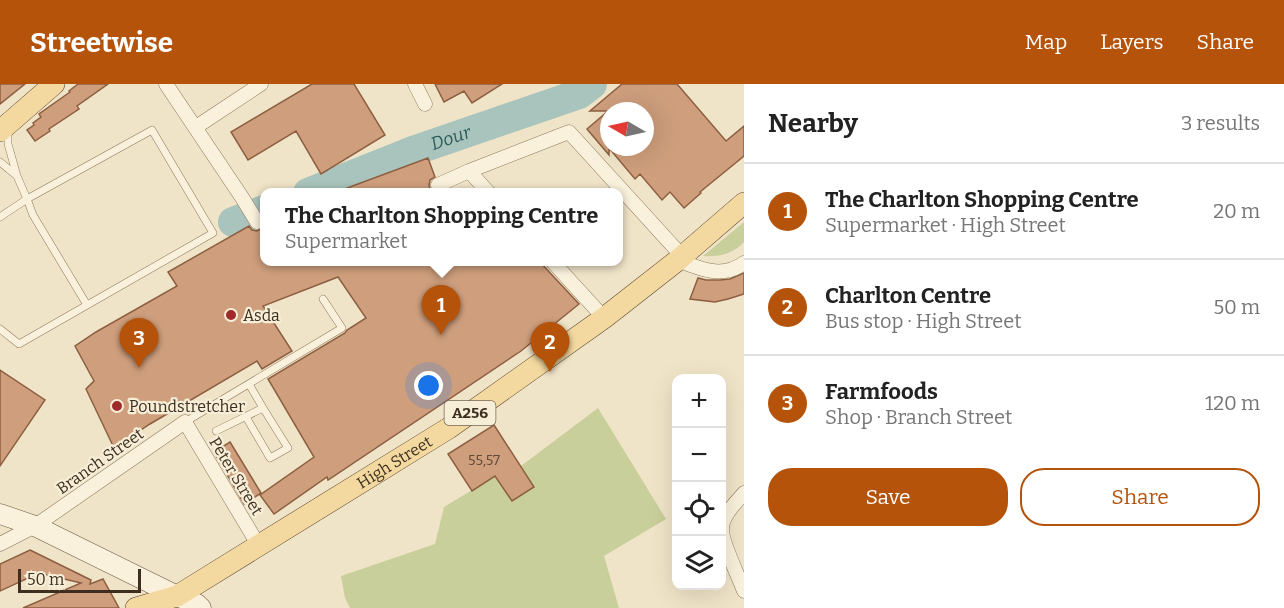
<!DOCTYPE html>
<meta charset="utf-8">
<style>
:root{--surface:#fff;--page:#f6f6f6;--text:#222;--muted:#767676;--line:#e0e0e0;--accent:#b45309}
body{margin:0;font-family:Bitter,serif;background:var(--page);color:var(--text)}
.controls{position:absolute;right:18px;bottom:18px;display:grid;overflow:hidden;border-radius:12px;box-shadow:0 6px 24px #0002}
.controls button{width:54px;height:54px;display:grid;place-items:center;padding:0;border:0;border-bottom:2px solid var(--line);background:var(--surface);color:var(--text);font:30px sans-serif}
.compass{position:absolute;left:600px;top:18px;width:54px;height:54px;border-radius:50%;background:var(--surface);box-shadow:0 6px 24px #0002;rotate:279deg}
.scale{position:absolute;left:18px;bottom:15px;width:123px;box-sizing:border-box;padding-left:6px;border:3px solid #3d2e20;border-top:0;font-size:16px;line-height:21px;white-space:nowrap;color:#3d2e20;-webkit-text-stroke:4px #f7eed8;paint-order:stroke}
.you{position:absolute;left:429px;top:302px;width:21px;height:21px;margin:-15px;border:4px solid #fff;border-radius:50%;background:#1a73e8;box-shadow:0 0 0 9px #1a73e833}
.badge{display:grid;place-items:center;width:39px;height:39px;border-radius:50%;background:var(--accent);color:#fff;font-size:20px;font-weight:700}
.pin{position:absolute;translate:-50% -50px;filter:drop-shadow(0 2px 3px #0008)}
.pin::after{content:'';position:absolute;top:32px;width:21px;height:18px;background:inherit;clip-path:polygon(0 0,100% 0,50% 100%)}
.popup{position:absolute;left:260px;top:104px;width:363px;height:78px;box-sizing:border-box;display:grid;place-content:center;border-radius:12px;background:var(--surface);filter:drop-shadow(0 2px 4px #0005);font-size:20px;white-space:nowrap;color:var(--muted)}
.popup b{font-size:22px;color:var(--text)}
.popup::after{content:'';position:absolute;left:50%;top:100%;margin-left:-12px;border:12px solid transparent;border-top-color:var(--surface)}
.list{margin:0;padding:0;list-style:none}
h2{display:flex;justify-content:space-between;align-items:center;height:78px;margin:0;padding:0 24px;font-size:26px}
h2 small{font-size:20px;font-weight:400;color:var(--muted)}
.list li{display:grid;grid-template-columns:39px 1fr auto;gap:18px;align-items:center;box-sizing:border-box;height:96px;padding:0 24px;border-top:2px solid var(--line)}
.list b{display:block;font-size:22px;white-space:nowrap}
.list p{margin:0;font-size:20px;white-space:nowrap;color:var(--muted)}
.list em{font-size:20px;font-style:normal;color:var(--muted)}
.actions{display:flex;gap:12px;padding:18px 24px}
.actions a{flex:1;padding:14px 0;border:2px solid var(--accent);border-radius:24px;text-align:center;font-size:21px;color:var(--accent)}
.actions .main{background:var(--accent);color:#fff}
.icon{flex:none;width:33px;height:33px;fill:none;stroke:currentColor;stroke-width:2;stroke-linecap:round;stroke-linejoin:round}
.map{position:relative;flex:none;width:744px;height:524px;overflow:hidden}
header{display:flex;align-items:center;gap:36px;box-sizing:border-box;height:84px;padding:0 30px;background:var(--accent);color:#fff}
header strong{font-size:28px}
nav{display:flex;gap:33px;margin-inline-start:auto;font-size:21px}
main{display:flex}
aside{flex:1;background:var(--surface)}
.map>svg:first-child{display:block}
</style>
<header>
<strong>Streetwise</strong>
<nav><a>Map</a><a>Layers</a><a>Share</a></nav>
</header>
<main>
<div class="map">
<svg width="744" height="524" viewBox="0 0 744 524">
<rect width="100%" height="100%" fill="#f0e4c8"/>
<path fill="#c9cf9b" d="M744 138V158C733 170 719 173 703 172Z
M598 324 666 435 604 472 619 524H350L345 514 341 492 435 460 444 423 495 392 512 417 534 403 521 382Z"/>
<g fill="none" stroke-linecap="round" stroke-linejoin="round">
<g stroke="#a9c4bc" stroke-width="30">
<path id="s1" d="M308 109 413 67 579 10 592 0"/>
<path d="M233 138 264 126"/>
</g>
</g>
<path fill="#cf9f7d" stroke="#8d5f41" stroke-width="1.5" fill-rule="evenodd" d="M0 0H25L0 20Z
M78 0H108L77 22 79 25 49 45 50 47 35 57 27 46 34 41 33 39 41 33 39 30 70 8 69 7Z
M312 0H354L385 51 321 90 296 47 248 76 231 48Z
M435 0H502L472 19 464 7 444 18Z
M622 0H677L726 57 744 42V72L700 108 701 109 684 124 670 108 662 116 640 90 635 95 609 64V71L587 45 608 27H590ZM609 27H645V63H609Z
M428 74 435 93 430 96 429 101 430 105 433 108H339V107Z
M249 142 252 146 257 147 264 143V177H539L579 220 521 267 328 396 327 393 274 430 260 411 314 373 268 295 345 249 347 246 366 234 338 193 263 222 292 267 262 285 257 277 150 340 114 364 86 305 94 297 75 262 96 248 177 202 168 188Z
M744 189V210L728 215 715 218 690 215 698 194 706 196H720L730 195Z
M0 286 45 316 0 382Z
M494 341 534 403 512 417 495 392 472 407 448 370Z
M230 358 261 409 244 420 214 368Z
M30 466 91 496 90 500 103 495 119 524H23L81 499 39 489 0 507V480Z"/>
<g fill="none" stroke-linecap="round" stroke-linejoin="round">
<g stroke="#8d765c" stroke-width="8">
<path id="lane" d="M8 45V60L17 92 27 115 33 131 87 221
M0 78 17 92
M0 133 27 115 152 46 213 149 19 260 0 245
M246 333 270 374 288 364 263 324
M185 338 342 244 323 215
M216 347 263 324 249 300"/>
</g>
<g stroke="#8d765c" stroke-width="15">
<path id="street" d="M166 0 243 115 257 138
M415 0 425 20
M196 43 261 0
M469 87 489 109
M438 101 469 87 569 48 682 172
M678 176C700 185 722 195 744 179
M553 178 604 234
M744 409C736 419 722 431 722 445 721 457 739 493 744 507
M0 460 35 442 185 338 259 462"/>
</g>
<g stroke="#6f573f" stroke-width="21">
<path id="secondary" d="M0 430 35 442 177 512 197 520 201 524"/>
</g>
<g stroke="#5b4430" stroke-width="22">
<g id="primary">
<path d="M0 47 54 0"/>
<path id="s2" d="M136 524 177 512 449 344 604 234 678 176 744 119"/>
</g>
</g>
<use href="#lane" stroke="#faf1dc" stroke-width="7"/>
<use href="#street" stroke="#faf1dc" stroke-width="14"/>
<use href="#secondary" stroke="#faf1dc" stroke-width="20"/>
<use href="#primary" stroke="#f3d9a0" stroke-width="21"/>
</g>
<g fill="#9e2a2b" stroke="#f7eed8" stroke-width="2">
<circle cx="231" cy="231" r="6"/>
<circle cx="117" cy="322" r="6"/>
</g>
<g text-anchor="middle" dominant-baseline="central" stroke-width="4.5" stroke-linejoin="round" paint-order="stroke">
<g font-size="14" fill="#624a37">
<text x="484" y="376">55,57</text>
</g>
<rect fill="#f7eed8" stroke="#756857" stroke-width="1.5" x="444.5" y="317" width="51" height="24" rx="4.5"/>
<g font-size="15" font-weight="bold" fill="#3d2e20">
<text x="470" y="329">A256</text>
</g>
<g font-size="16" fill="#3d2e20" stroke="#f7eed8" text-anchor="start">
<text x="243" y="231">Asda</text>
<text x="129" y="322">Poundstretcher</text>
</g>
<g font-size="16" fill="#3d2e20" stroke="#f7eed8">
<text transform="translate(100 377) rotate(-35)">Branch Street</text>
<text stroke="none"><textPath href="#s2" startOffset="298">High Street</textPath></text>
<text transform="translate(236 392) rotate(59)">Peter Street</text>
</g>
<g font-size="18" font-style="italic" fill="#2f5d5a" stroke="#f7eed8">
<text stroke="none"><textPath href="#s1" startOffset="153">Dour</textPath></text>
</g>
</g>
</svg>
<div class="controls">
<button>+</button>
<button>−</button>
<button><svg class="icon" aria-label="locate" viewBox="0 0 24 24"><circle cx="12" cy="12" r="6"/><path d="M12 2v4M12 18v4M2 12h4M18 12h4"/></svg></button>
<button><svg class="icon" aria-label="layers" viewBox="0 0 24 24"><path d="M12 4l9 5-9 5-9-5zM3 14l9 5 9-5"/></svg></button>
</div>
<svg class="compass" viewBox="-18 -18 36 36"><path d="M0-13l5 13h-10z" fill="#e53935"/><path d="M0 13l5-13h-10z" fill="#767676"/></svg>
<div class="scale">50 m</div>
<div class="you"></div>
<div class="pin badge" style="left:441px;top:251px">1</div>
<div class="popup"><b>The Charlton Shopping Centre</b>Supermarket</div>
<div class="pin badge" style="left:550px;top:288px">2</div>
<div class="pin badge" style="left:139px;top:284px">3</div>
</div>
<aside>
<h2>Nearby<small>3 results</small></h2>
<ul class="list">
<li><span class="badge">1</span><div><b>The Charlton Shopping Centre</b><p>Supermarket · High Street</p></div><em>20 m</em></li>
<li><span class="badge">2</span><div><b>Charlton Centre</b><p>Bus stop · High Street</p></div><em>50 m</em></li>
<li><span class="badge">3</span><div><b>Farmfoods</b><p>Shop · Branch Street</p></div><em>120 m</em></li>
</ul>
<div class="actions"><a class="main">Save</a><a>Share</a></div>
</aside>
</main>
